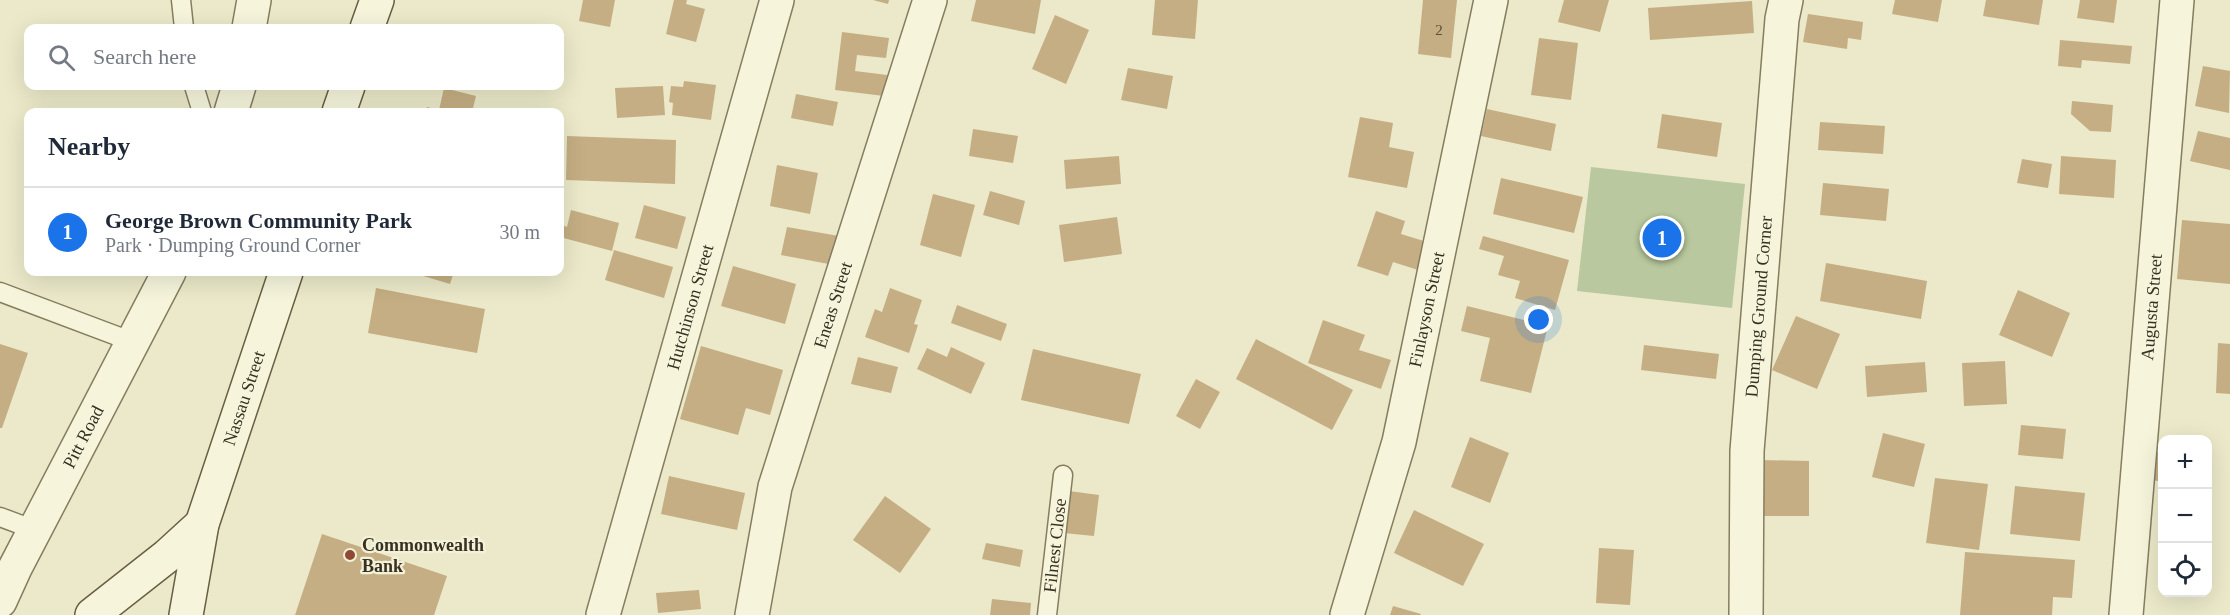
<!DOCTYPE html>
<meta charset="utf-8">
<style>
:root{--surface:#fff;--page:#f2f2f3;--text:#1f2937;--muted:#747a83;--line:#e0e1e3;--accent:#1a73e8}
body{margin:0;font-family:"Times New Roman",serif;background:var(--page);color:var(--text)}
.controls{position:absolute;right:18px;bottom:18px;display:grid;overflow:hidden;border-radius:12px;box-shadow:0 6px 24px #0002}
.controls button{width:54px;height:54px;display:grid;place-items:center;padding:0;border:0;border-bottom:2px solid var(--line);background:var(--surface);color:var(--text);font:30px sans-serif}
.you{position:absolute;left:1539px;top:320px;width:21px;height:21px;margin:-15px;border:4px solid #fff;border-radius:50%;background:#1a73e8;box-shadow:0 0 0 9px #1a73e833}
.badge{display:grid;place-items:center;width:39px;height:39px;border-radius:50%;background:var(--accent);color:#fff;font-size:20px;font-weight:700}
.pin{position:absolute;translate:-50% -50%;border:3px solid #fff;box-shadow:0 2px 6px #0006}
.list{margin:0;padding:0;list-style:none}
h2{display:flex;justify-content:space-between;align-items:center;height:78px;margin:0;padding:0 24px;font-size:26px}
h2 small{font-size:20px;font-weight:400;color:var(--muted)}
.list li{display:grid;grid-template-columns:39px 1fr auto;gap:18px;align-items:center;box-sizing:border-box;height:90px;padding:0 24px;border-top:2px solid var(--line)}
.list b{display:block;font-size:22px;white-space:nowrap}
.list p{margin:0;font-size:20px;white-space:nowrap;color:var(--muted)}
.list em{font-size:20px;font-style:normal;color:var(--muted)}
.icon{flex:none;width:33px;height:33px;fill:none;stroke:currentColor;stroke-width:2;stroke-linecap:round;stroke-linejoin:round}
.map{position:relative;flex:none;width:2230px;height:615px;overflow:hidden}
.search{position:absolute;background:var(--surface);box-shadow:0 6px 24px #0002;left:24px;top:24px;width:540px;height:66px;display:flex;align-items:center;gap:15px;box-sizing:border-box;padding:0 21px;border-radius:12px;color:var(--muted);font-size:22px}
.panel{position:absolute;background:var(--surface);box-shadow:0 6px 24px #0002;left:24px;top:108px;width:540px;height:168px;border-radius:12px}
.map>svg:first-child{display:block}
</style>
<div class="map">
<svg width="2230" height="615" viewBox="0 0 2230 615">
<rect width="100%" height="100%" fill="#ebe9c9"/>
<path fill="#b9c89e" d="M1591 167 1745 184 1732 308 1577 291Z"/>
<path fill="#c5ae83" d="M583 0H615L610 27 579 21Z
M674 0H687L686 4 705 9 696 42 666 34Z
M873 0H889L888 4Z
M976 0H1041L1035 34 971 21Z
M1155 0H1198L1195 39 1152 35Z
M1423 0H1457L1451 58 1418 54Z
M1564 0H1609L1600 32 1558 22Z
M1895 0H1942L1938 22 1892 14Z
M1986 0H2043L2039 25 1983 16Z
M2080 0H2117L2114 23 2077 18Z
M1752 1 1754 33 1650 40 1648 8Z
M1808 14 1863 22 1861 40 1848 38 1847 49 1803 42Z
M1055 15 1089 30 1066 84 1032 69Z
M842 32 889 38 886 58 857 55 855 71 887 75 884 96 835 90Z
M1539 38 1578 43 1571 100 1531 95Z
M2060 40 2132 46 2130 64 2082 60 2081 68 2058 66Z
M2203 66 2230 71 2229 113 2195 106Z
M1128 68 1173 76 1167 109 1121 100Z
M684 81 716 85 711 120 672 115 673 103 669 102 671 86 683 87Z
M663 86 665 115 617 118 615 88Z
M444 88 476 96 472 112H426L427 107 439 110Z
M796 94 838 102 833 126 791 118Z
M2072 101 2113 105 2111 132 2090 131 2071 114Z
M1487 109 1556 124 1551 151 1481 136Z
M1662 114 1722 123 1717 157 1657 148Z
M1360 117 1393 123 1389 147 1414 152 1407 188 1348 177Z
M1820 122 1885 126 1883 154 1818 150Z
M973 129 1018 136 1013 163 969 156Z
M2198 131 2230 138V170L2190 161Z
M567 136 676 140 675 184 566 180Z
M1119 156 1121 184 1066 189 1064 160Z
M2061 156 2116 160 2114 198 2059 194Z
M2022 159 2052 164 2048 188 2017 183Z
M777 165 818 173 810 214 770 206Z
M1501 178 1583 197 1574 233 1493 214Z
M1823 183 1889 189 1886 221 1820 215Z
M990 191 1025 201 1019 225 983 215Z
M933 194 975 205 961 257 920 245Z
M644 205 686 217 677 249 635 238Z
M571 210 619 223 612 251 560 237V224L567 227Z
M1376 211 1405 221 1401 234 1427 242 1418 270 1393 262 1388 276 1357 266Z
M1117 217 1122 254 1064 262 1059 225Z
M2182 220 2230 224V284L2177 279Z
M787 227 839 236 834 265 781 255Z
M1483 236 1569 260 1555 310 1515 298 1520 281 1498 275 1504 256 1479 249Z
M614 250 673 267 664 298 605 280Z
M1826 263 1927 281 1921 319 1820 301Z
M733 266 796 284 785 324 721 306Z
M410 272H454L450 284Z
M376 288 485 309 477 353 368 333Z
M890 288 922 300 914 324 918 325 909 353 865 337 875 309 882 312Z
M2018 290 2070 313 2052 357 1999 335Z
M957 305 1007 324 1001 341 951 323Z
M1467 306 1548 326 1531 393 1480 381 1490 338 1461 331Z
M1796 316 1840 334 1817 389 1772 370Z
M1323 320 1365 335 1359 350 1391 360 1381 389 1308 363Z
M1256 339 1353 390 1332 430 1236 379Z
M2218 343 2230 344V394L2216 393Z
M0 344 28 353 2 428H0Z
M1644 345 1719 354 1716 379 1641 370Z
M701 346 783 370 770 415 746 408 738 435 680 419Z
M951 347 985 363 971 394 917 369 927 348 947 357Z
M1033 349 1141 374 1129 424 1021 400Z
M858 357 898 367 891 393 851 384Z
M2005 361 2007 404 1964 406 1962 363Z
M1925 362 1927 392 1867 397 1865 366Z
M1196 379 1220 392 1200 429 1176 416Z
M2021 425 2066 429 2063 459 2018 455Z
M1883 433 1925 444 1914 487 1872 477Z
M1470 437 1509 453 1490 503 1451 487Z
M2154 452 2162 453V482L2149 479Z
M1760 460 1809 461V516H1760Z
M669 476 745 493 737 530 661 514Z
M1935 478 1988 484 1979 550 1926 543Z
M2015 486 2085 493 2080 541 2010 534Z
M1069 491 1099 495 1094 536 1064 533Z
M885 496 931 529 900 573 853 540Z
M1414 510 1484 544 1463 586 1394 553Z
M322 534 447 576 434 615H295Z
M986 543 1023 550 1020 567 982 559Z
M1599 548 1634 550 1630 605 1596 603Z
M1965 552 2075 560 2072 598 2053 597 2052 615H1960Z
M699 590 701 609 658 613 656 593Z
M992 599 1031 603 1030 615H990Z
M1393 606 1421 614 1420 615H1390Z"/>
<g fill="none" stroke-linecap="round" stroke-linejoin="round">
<g stroke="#857d60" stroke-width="21">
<g id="lane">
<path d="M181 0 184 28"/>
<path d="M194 86 202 112"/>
<path d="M0 292 133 342"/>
<path d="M0 517 35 530"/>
<path id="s1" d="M1047 615 1063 475"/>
</g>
</g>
<g stroke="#857d60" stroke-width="36">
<g id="street">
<path d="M249 28 254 0"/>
<path d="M231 112 239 86"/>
<path id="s2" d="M0 601 15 568 169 272"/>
<path id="s3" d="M603 615 777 0"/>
<path id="s4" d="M752 615 775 487 930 0"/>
<path id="s5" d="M1347 615 1399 442 1491 0"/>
<path id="s6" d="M1746 615 1747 451 1782 19 1786 0"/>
<path id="s7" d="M2126 615 2177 0"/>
</g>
</g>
<g stroke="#675e43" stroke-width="36">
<g id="secondary">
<path d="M367 28 377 0"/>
<path d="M339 112 348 86"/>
<path d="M92 615 167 556 202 524"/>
<path id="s8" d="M186 615 202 524 286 272"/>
</g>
</g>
<use href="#lane" stroke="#f6f5dc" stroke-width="18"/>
<use href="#street" stroke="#f6f5dc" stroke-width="33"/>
<use href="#secondary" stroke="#f6f5dc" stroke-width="33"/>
</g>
<circle fill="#8f4a35" stroke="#f3f1d8" stroke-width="2" cx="350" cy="555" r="6"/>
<g text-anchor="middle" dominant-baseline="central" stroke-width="4.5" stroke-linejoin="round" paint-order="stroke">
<g font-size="15" fill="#5a503a">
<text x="1439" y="30">2</text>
</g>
<g font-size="18" fill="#373122" stroke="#f3f1d8">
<text stroke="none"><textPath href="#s4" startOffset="321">Eneas Street</textPath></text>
<text stroke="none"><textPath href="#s6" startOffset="309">Dumping Ground Corner</textPath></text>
<text stroke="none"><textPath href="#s3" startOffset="320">Hutchinson Street</textPath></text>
<text stroke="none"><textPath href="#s7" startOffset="309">Augusta Street</textPath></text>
<text stroke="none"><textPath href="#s5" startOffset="316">Finlayson Street</textPath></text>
<text stroke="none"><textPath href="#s8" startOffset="225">Nassau Street</textPath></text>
<text stroke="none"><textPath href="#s2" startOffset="184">Pitt Road</textPath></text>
<text stroke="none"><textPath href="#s1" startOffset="70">Filnest Close</textPath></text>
</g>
<g font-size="18" font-weight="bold" fill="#373122" stroke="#f3f1d8" text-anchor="start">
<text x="362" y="545">Commonwealth<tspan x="362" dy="21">Bank</tspan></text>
</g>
</g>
</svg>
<div class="controls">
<button>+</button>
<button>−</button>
<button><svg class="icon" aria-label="locate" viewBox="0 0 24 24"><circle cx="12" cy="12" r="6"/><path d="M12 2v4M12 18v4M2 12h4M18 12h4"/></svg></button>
</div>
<div class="you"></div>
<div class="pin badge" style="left:1662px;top:238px">1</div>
<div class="search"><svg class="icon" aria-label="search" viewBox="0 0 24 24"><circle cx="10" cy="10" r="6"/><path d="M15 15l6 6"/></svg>Search here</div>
<section class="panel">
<h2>Nearby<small></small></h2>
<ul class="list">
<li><span class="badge">1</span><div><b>George Brown Community Park</b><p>Park · Dumping Ground Corner</p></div><em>30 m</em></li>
</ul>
</section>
</div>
